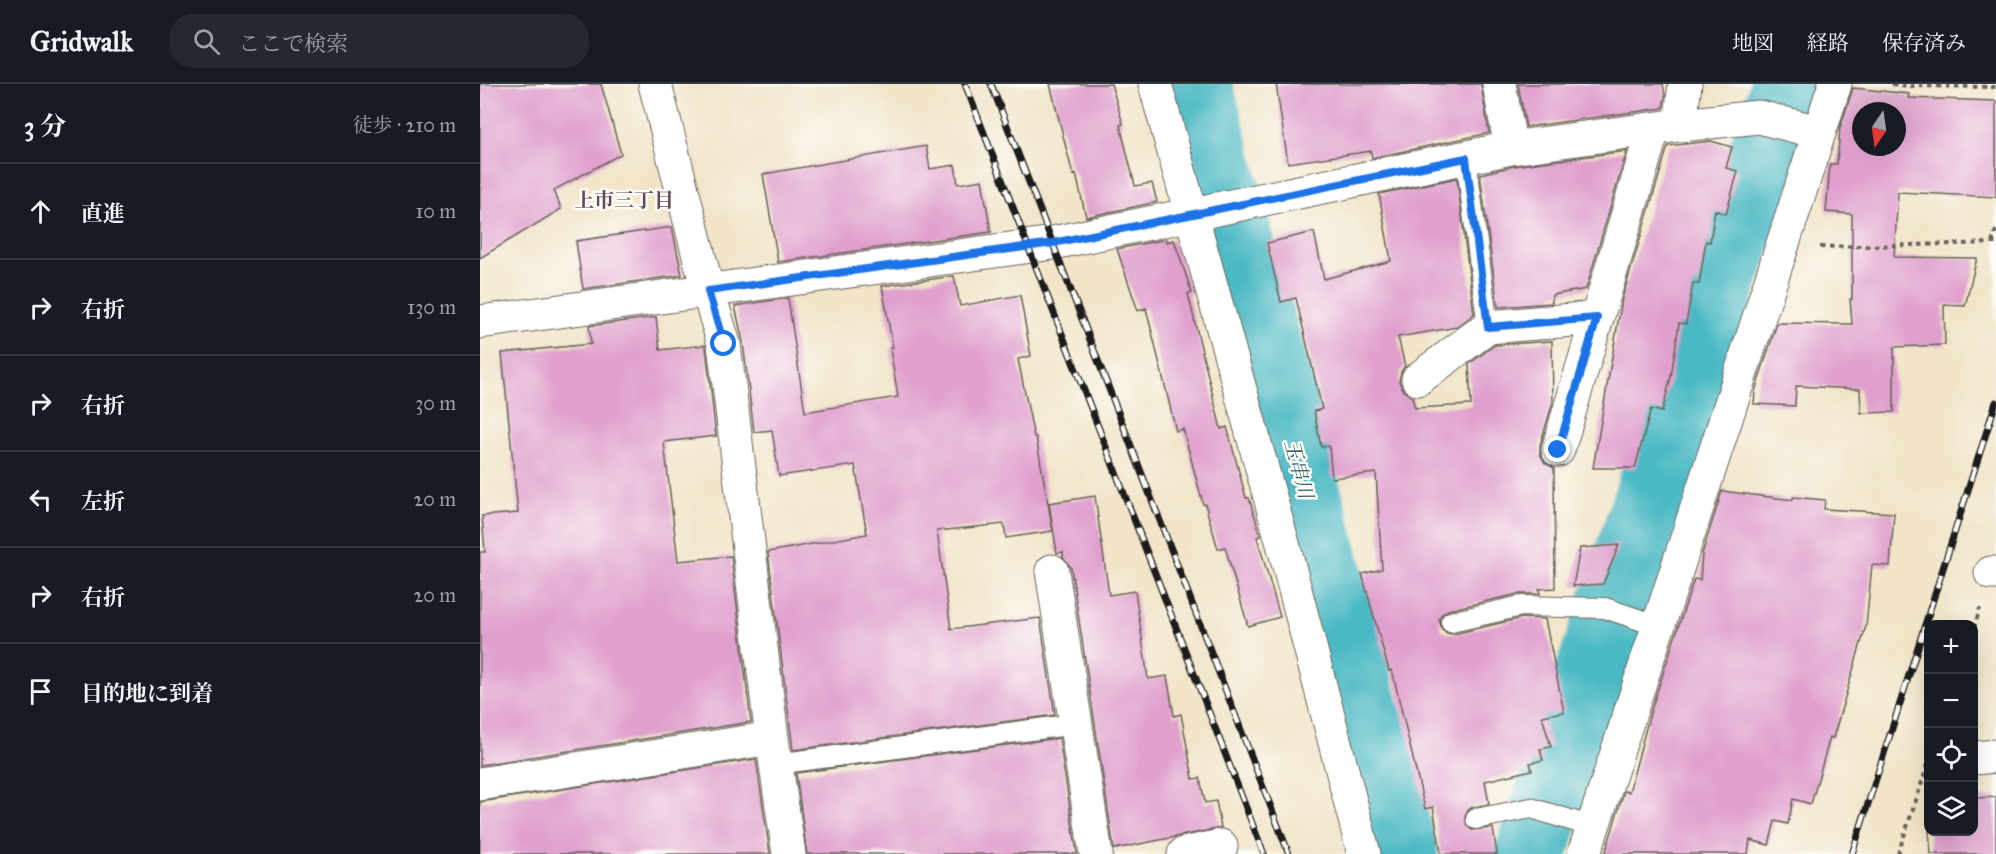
<!DOCTYPE html>
<html lang="ja">
<meta charset="utf-8">
<style>
:root{--surface:#171b24;--page:#242831;--text:#f1f3f6;--muted:#9ea1a6;--line:#363941}
body{margin:0;font-family:"IM FELL Great Primer","Noto Serif JP",serif;background:var(--page);color:var(--text)}
.controls{position:absolute;right:18px;bottom:18px;display:grid;overflow:hidden;border-radius:12px;box-shadow:0 6px 24px #0002}
.controls button{width:54px;height:54px;display:grid;place-items:center;padding:0;border:0;border-bottom:2px solid var(--line);background:var(--surface);color:var(--text);font:30px sans-serif}
.compass{position:absolute;left:1372px;top:18px;width:54px;height:54px;border-radius:50%;background:var(--surface);box-shadow:0 6px 24px #0002;rotate:193deg}
.stop{position:absolute;width:18px;height:18px;margin:-14px;border:4px solid #1a73e8;border-radius:50%;background:#fff}
.stop.end{background:#1a73e8;border-color:#fff;box-shadow:0 2px 6px #0008}
.list{margin:0;padding:0;list-style:none}
h2{display:flex;justify-content:space-between;align-items:center;height:78px;margin:0;padding:0 24px;font-size:26px}
h2 small{font-size:20px;font-weight:400;color:var(--muted)}
.list li{display:grid;grid-template-columns:39px 1fr auto;gap:18px;align-items:center;box-sizing:border-box;height:96px;padding:0 24px;border-top:2px solid var(--line)}
.list b{display:block;font-size:22px;white-space:nowrap}
.list em{font-size:20px;font-style:normal;color:var(--muted)}
.icon{flex:none;width:33px;height:33px;fill:none;stroke:currentColor;stroke-width:2;stroke-linecap:round;stroke-linejoin:round}
.map{position:relative;flex:none;width:1516px;height:770px;overflow:hidden}
header{display:flex;align-items:center;gap:36px;box-sizing:border-box;height:84px;padding:0 30px;background:var(--surface);border-bottom:2px solid var(--line)}
header strong{font-size:28px}
nav{display:flex;gap:33px;margin-inline-start:auto;font-size:21px}
.search{width:420px;height:54px;background:var(--page);display:flex;align-items:center;gap:15px;box-sizing:border-box;padding:0 21px;border-radius:24px;color:var(--muted);font-size:22px}
main{display:flex}
aside{flex:1;background:var(--surface)}
.map>svg:first-child{display:block}
</style>
<header>
<strong>Gridwalk</strong>
<div class="search"><svg class="icon" aria-label="search" viewBox="0 0 24 24"><circle cx="10" cy="10" r="6"/><path d="M15 15l6 6"/></svg>ここで検索</div>
<nav><a>地図</a><a>経路</a><a>保存済み</a></nav>
</header>
<main>
<aside>
<h2>3 分<small>徒歩 · 210 m</small></h2>
<ul class="list">
<li><svg class="icon" aria-label="ahead" viewBox="0 0 24 24"><path d="M12 20V5M6 11l6-6 6 6"/></svg><div><b>直進</b></div><em>10 m</em></li>
<li><svg class="icon" aria-label="right" viewBox="0 0 24 24"><path d="M7 20v-9h11M14 6l5 5-5 5"/></svg><div><b>右折</b></div><em>130 m</em></li>
<li><svg class="icon" aria-label="right" viewBox="0 0 24 24"><path d="M7 20v-9h11M14 6l5 5-5 5"/></svg><div><b>右折</b></div><em>30 m</em></li>
<li><svg class="icon" aria-label="left" viewBox="0 0 24 24"><path d="M17 20v-9H6M10 6l-5 5 5 5"/></svg><div><b>左折</b></div><em>20 m</em></li>
<li><svg class="icon" aria-label="right" viewBox="0 0 24 24"><path d="M7 20v-9h11M14 6l5 5-5 5"/></svg><div><b>右折</b></div><em>20 m</em></li>
<li><svg class="icon" aria-label="arrive" viewBox="0 0 24 24"><path d="M6 21V4h12l-3 4 3 4H6"/></svg><div><b>目的地に到着</b></div></li>
</ul>
</aside>
<div class="map">
<svg width="1516" height="770" viewBox="0 0 1516 770">
<rect width="100%" height="100%" fill="#fdfcf7"/>
<filter id="ink" filterUnits="userSpaceOnUse"><feTurbulence type="fractalNoise" baseFrequency=".0167" numOctaves="2"/><feDisplacementMap in="SourceGraphic" scale="12" xChannelSelector="R" yChannelSelector="G"/><feConvolveMatrix kernelMatrix="1 2 1 2 8 2 1 2 1" color-interpolation-filters="sRGB"/></filter>
<filter id="wash" filterUnits="userSpaceOnUse"><feTurbulence type="fractalNoise" baseFrequency=".008" numOctaves="4" result="noise"/><feDisplacementMap in="SourceGraphic" scale="24" xChannelSelector="R" yChannelSelector="G"/><feGaussianBlur stdDeviation="1.35" result="paint"/><feColorMatrix in="noise" values="0 0 0 0 0 0 0 0 0 0 0 0 0 0 0 0 0 1.4 0 .05"/><feComposite in="paint" operator="in"/></filter>
<g filter="url(#wash)">
<rect width="100%" height="100%" fill="#f1e4c8"/>
<g fill="none" stroke-linecap="round" stroke-linejoin="round">
<path stroke="#4bb9c4" stroke-width="72" d="M716 0 922 770
M1051 770 1307 0"/>
</g>
<g id="blocks">
<path fill="#e0a0cd" fill-rule="evenodd" d="M0 0H121L141 70 74 106 81 125 0 174Z
M570 0H631L643 40 640 41 655 102 672 99 677 118 606 133 596 90 593 91Z
M796 0H1001L1009 49 892 74 891 67 808 79Z
M1038 0H1183L1185 12 1183 24 1046 43Z
M1373 4 1429 10 1428 14 1516 17V113L1418 108 1414 173 1497 174 1485 222 1464 221 1465 261 1414 263V328L1381 329 1380 305 1316 302 1315 322 1274 320 1275 307 1297 239 1372 240 1370 215H1372V130L1346 128 1350 80H1357L1360 44ZM1381 27H1417V63H1381Z
M1231 57 1252 63 1246 84 1258 87 1246 130 1235 126 1230 158 1226 157 1219 200 1213 199 1206 240 1199 239 1191 293 1182 328 1171 325 1155 384H1113L1142 215 1188 62Z
M446 62 450 85 475 81 478 100 502 96 511 148 298 178 283 90Z
M1147 67 1106 205 1072 211V219L1018 223 1000 90 1034 82Z
M977 94 994 230 977 243 918 253 925 282 921 288 919 297 923 306 932 313 935 324 991 321 989 280 1015 261 1072 257 1073 318 1060 361V370L1065 379 1074 384 1075 504 1059 505 1060 510H1038L968 526 962 530 959 535 962 546 967 549 973 550 1042 534 1065 535 1084 628 1062 632 1071 663 1060 665 1063 676 1050 679 1052 686 1005 697 1009 720 993 723 988 726 985 732 987 742 992 746 1013 744 1017 770H961L953 723 945 725 912 586 909 587 882 490 902 485 896 389 852 394 849 362 841 363 834 327 842 325 816 214 801 218 787 159 834 148 844 195 911 177 899 110Z
M192 143 202 191 103 205 96 157Z
M686 155V158L694 156 712 209 708 210 741 345 747 343 766 414H769L781 452 777 453 800 533 768 542 745 463 738 465 725 420H723L703 345 696 347 666 224 658 227 637 165Z
M474 192 480 222 540 211 551 272 538 275 554 353H556L573 447 526 454 524 440 457 447 471 545 560 534 575 631 313 666 288 468 387 450 375 381 299 392 292 346 274 348 263 258 255 222 308 214 325 328 418 313 410 264H413L402 202Z
M176 233 180 266 225 261 226 264 236 352 184 358 198 477 251 472 271 638 0 681V468H5L2 432 38 429 22 269 111 260 109 242Z
M1242 407 1313 416V413L1345 416 1344 425 1414 429 1410 482 1392 481 1386 542 1353 654 1350 653 1331 720 1313 715 1308 740 1295 737 1289 761 1270 756 1268 770H1125L1144 707 1149 708 1170 629 1214 495 1220 496 1222 470Z
M615 412 629 511 655 507 668 595 687 592 694 632 701 630 713 695 720 694 725 719 736 717 741 744 634 765 591 484 583 473V468L577 469 569 419Z
M1139 461 1123 500 1093 502 1100 464Z
M579 654 597 770H327L316 689Z
M276 675 290 770H0V718Z
M1516 713V770H1451L1449 747H1494V714Z"/>
</g>
</g>
<g filter="url(#ink)">
<use href="#blocks" fill-opacity="0" stroke="#676258" stroke-width="1.5"/>
<g fill="none" stroke-linecap="round" stroke-linejoin="round">
<g stroke="#676258" stroke-width="22">
<path id="service" d="M986 74 1008 243
M971 538 1041 522 1125 524 1178 542
M296 680 596 640
M996 735 1051 724 1113 743"/>
</g>
<g stroke="#676258" stroke-width="35">
<path id="minor" d="M175 0 228 207 244 260 292 654 309 770
M675 0 805 467 884 770
M1019 0 1031 64
M1200 41 1205 0
M0 238 573 159 1031 64 1200 41 1279 33 1338 48
M938 295 1008 243 1117 234
M1078 366 1173 45
M572 487 616 770
M1511 489H1516
M1494 674 1516 672
M0 700 292 654
M704 770 741 762
M1104 770 1355 0"/>
</g>
<path stroke="#676258" stroke-width="4" stroke-dasharray="4.5 4.5" stroke-linecap="butt" d="M1412 0 1428 2 1516 3
M1512 159 1516 146
M1340 163 1516 159
M1494 544 1500 524
M1418 770 1448 680"/>
<use href="#service" stroke="#fff" stroke-width="20"/>
<use href="#minor" stroke="#fff" stroke-width="33"/>
<g stroke="#1c1c1c" stroke-width="7">
<path id="rail" d="M485 0 784 770
M511 0 809 770
M1372 770 1516 318"/>
</g>
<use href="#rail" stroke="#fdfcf7" stroke-width="4.5" stroke-dasharray="14" stroke-linecap="butt"/>
</g>
</g>
<g fill="none" stroke-linecap="round" stroke-linejoin="round" filter="url(#ink)">
<path stroke="#1a73e8" stroke-width="8" d="M244 260 228 207 573 159 986 74 1008 243 1117 234 1078 366"/>
</g>
<g text-anchor="middle" dominant-baseline="central" stroke-width="5" stroke-linejoin="round" paint-order="stroke">
<g font-size="20" font-weight="bold" fill="#614a5a" stroke="#fdfcf7">
<text x="144" y="116">上市三丁目</text>
</g>
<g font-size="20" font-style="italic" fill="#316368" stroke="#fdfcf7">
<text transform="translate(819 385) rotate(75)">玉串川</text>
</g>
</g>
</svg>
<div class="controls">
<button>+</button>
<button>−</button>
<button><svg class="icon" aria-label="locate" viewBox="0 0 24 24"><circle cx="12" cy="12" r="6"/><path d="M12 2v4M12 18v4M2 12h4M18 12h4"/></svg></button>
<button><svg class="icon" aria-label="layers" viewBox="0 0 24 24"><path d="M12 4l9 5-9 5-9-5zM3 14l9 5 9-5"/></svg></button>
</div>
<svg class="compass" viewBox="-18 -18 36 36"><path d="M0-13l5 13h-10z" fill="#e53935"/><path d="M0 13l5-13h-10z" fill="#9ea1a6"/></svg>
<div class="stop" style="left:244px;top:260px"></div>
<div class="stop end" style="left:1078px;top:366px"></div>
</div>
</main>
